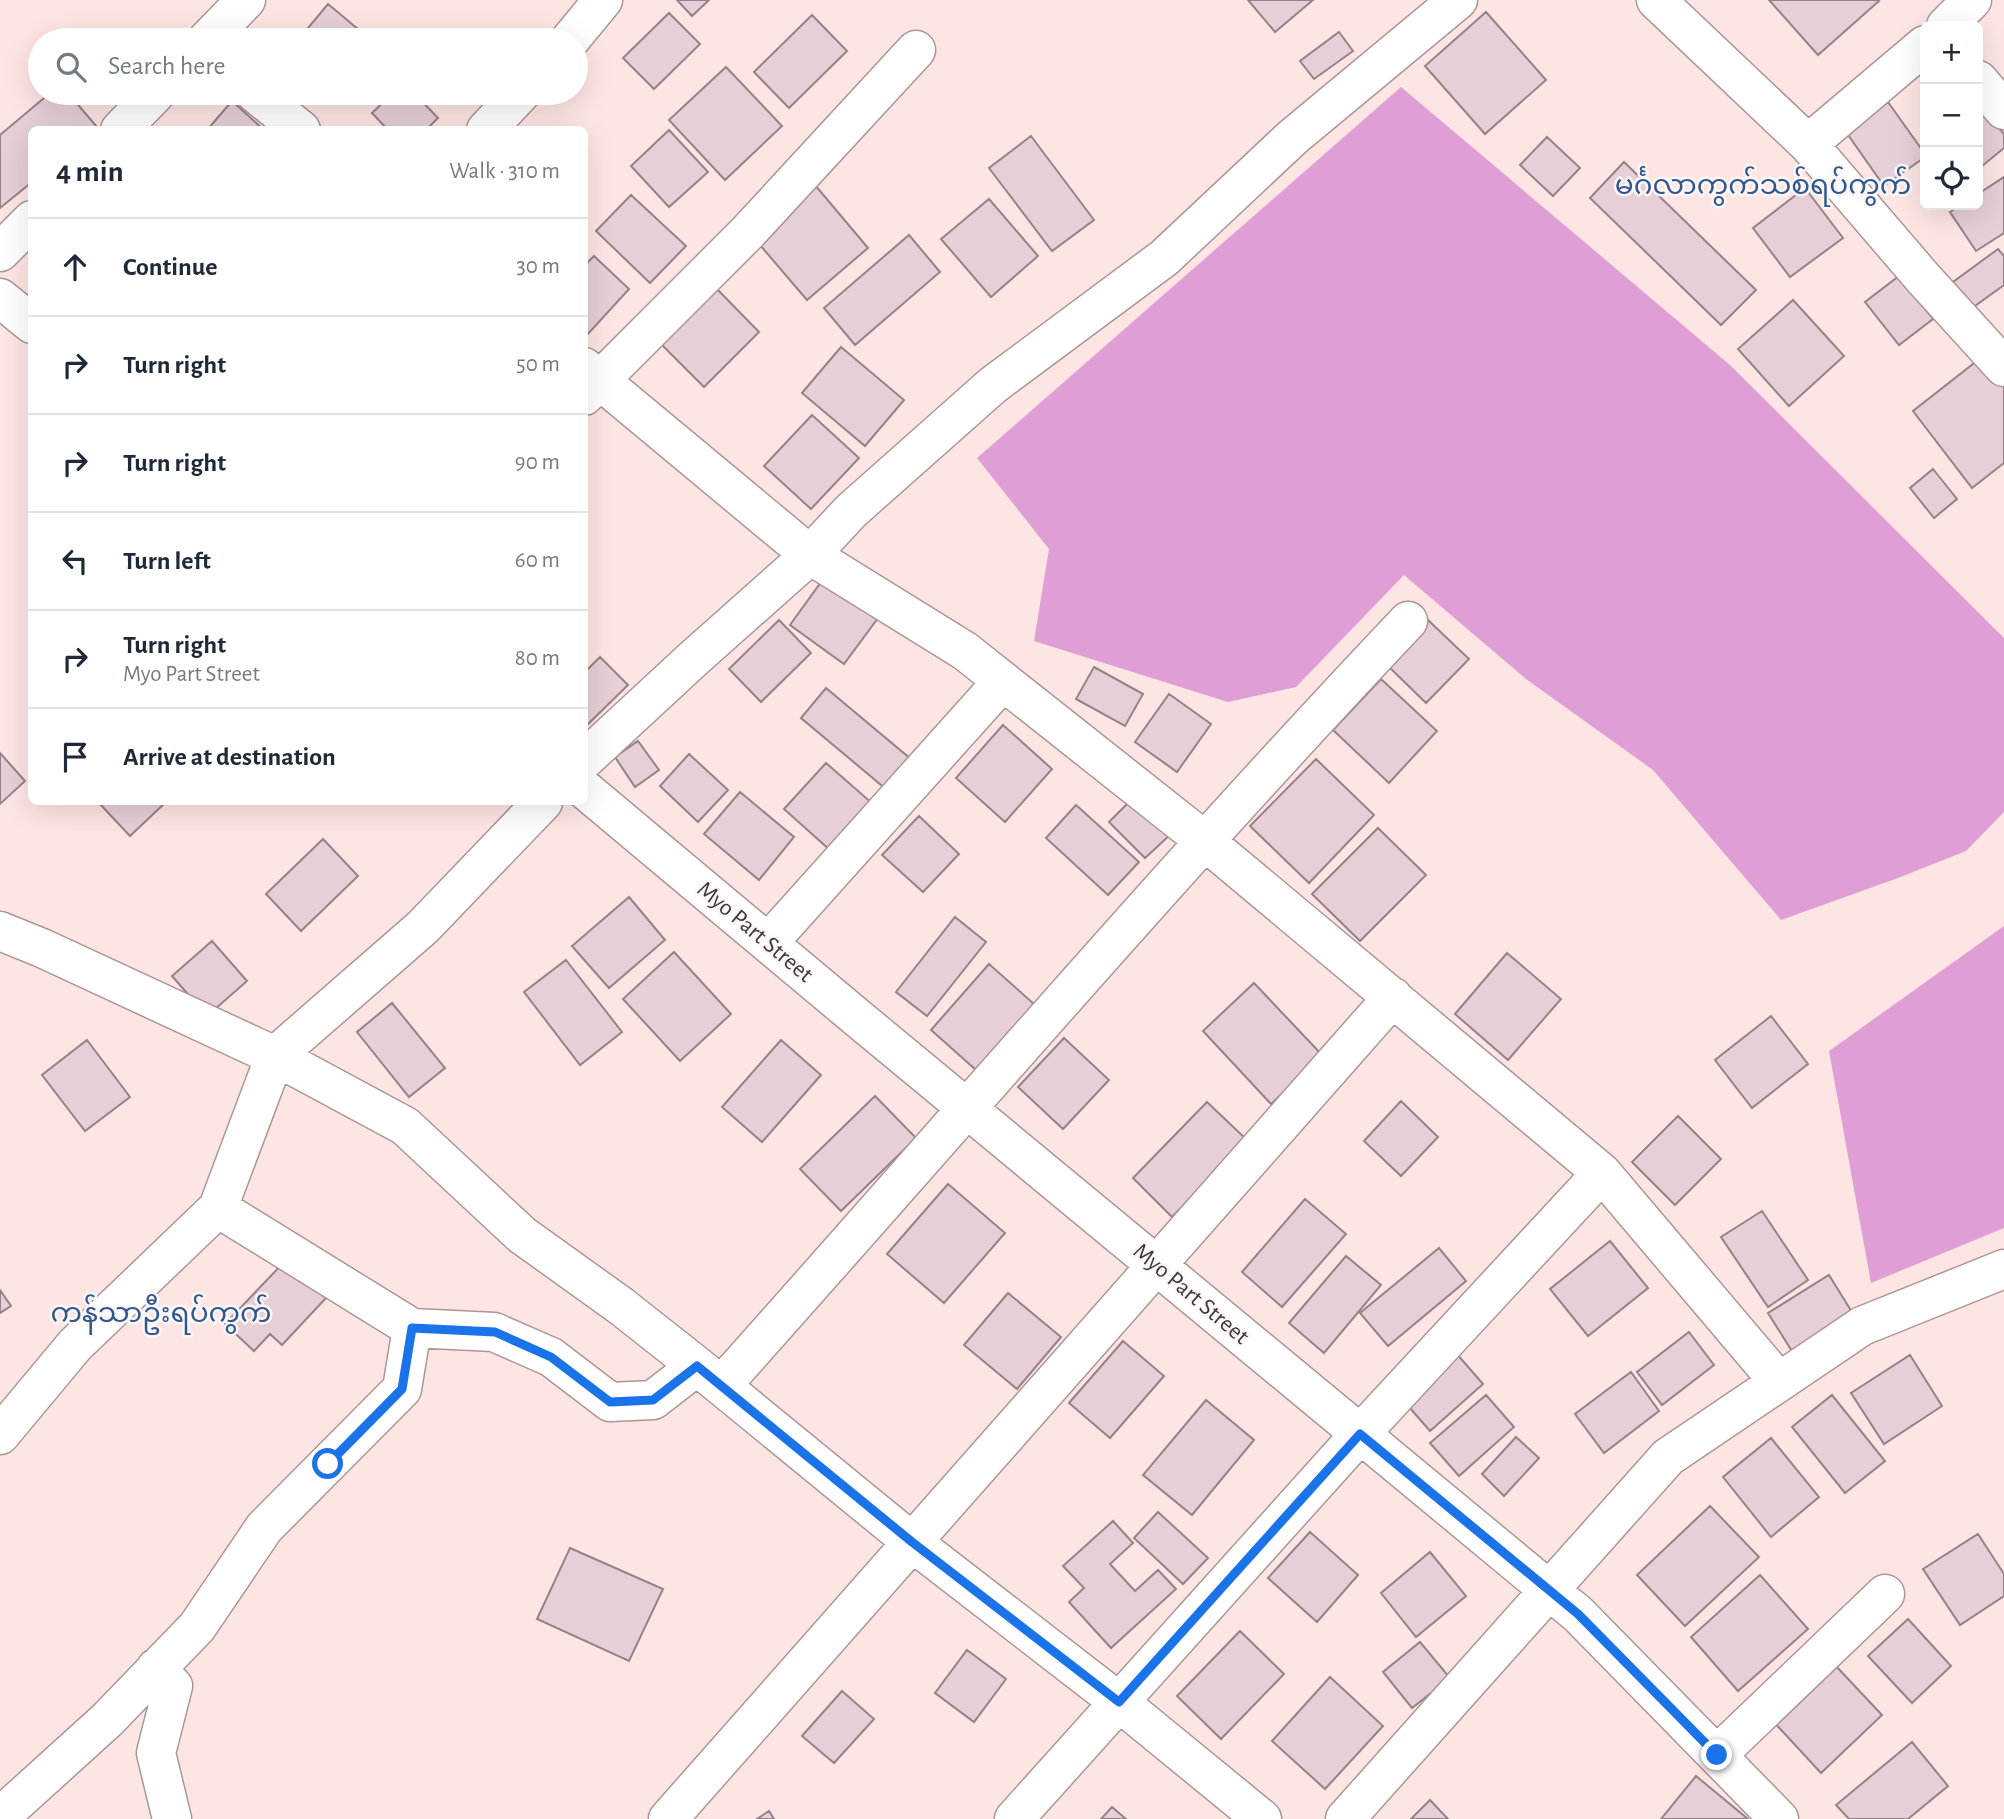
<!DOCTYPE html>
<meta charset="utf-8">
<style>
:root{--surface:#fff;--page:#f2f2f3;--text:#1f2937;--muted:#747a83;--line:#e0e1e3}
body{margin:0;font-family:"Alegreya Sans","Noto Sans Myanmar",sans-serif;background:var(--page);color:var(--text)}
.controls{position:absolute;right:21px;top:21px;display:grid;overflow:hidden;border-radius:10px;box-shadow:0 7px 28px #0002}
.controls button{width:63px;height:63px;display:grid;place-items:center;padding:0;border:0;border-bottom:2px solid var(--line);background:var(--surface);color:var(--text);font:35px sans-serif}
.stop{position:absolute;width:21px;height:21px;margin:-16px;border:5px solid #1a73e8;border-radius:50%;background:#fff}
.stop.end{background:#1a73e8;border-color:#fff;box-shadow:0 2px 7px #0008}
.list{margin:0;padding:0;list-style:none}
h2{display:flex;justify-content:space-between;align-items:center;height:91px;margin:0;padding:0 28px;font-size:30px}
h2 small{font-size:23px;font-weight:400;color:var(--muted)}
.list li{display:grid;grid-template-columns:46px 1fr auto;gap:21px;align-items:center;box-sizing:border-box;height:98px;padding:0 28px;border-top:2px solid var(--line)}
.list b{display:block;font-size:26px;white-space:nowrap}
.list p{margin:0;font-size:23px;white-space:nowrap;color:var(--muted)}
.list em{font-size:23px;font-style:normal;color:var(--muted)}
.icon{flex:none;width:38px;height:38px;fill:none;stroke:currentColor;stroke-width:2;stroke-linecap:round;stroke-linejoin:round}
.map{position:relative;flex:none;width:2004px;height:1819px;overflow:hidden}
.search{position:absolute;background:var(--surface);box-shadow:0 7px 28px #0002;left:28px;top:28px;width:560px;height:77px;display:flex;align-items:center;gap:18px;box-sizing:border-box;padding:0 24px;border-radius:38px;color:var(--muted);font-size:26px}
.panel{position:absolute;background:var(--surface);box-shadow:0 7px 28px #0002;left:28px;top:126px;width:560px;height:679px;border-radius:10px}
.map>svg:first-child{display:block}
</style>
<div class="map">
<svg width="2004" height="1819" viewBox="0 0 2004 1819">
<rect width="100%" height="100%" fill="#fde5e3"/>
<path fill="#df9fd6" d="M1401 87 1730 365 2004 638V812L1966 851 1898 878 1781 920 1653 770 1526 679 1404 575 1296 687 1228 702 1034 641 1049 549 977 458Z
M2004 926V1228L1871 1283 1829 1051Z"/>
<path fill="#e6cfd7" stroke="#968288" stroke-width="2" d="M677 0H709L692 16Z
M1248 0H1313L1275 32Z
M1769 0H1878L1879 1 1818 55Z
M328 4 371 40H298Z
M1486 12 1546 80 1485 134 1425 66Z
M669 13 700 44 654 89 623 58Z
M812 15 847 51 789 108 754 72Z
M1339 32 1353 51 1314 79 1300 61Z
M726 67 782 126 725 180 669 120Z
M50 93H68L97 127 94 130H32V182L0 208V135Z
M393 93H414L438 118 426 130H388L372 113Z
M232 101 264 130H207Z
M1888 102 1925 154V157L1884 186 1846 132Z
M1982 109 2004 134V148L1981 167 1978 164V112Z
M669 130 708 172 669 207 631 166Z
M1031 136 1094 220 1052 251 989 168Z
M1547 137 1580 168 1553 196 1520 165Z
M1624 162 1756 290 1721 325 1590 198Z
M2004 177V233L1976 251 1950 212 1962 205H1978V194Z
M815 185 868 248 807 300 754 238Z
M1805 188 1843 238 1790 277 1753 228Z
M631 195 686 246 650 283 596 231Z
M989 199 1038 256 991 297 941 239Z
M909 235 940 272 855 345 824 308Z
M1998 249 2004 256V285L1972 308 1953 282Z
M594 256 629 289 588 334 584 331V266Z
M1899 276 1933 319 1899 345 1865 302Z
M715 287 759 332 704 387 659 342Z
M1793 300 1844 356 1789 406 1738 349Z
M841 347 904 400 865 446 802 393Z
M1982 357 2004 385V463L1972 488 1913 411Z
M812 415 859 458 811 509 764 466Z
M1933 469 1957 499 1934 518 1910 488Z
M824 578 878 618 844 664 790 625Z
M779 620 811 653 761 702 729 669Z
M1428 620 1469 659 1426 703 1385 663Z
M600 657 628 685 584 728V673Z
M1094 667 1143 694 1125 726 1076 699Z
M1381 679 1437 731 1389 783 1333 730Z
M826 688 912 760 887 790 801 718Z
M1169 694 1211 724 1177 772 1135 742Z
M1003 725 1052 769 1005 822 956 778Z
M638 741 659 770 635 787 615 757Z
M0 753 25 781 0 804Z
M689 754 728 790 698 822 660 786Z
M1316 759 1374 815 1309 883 1250 826Z
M826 763 873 804 831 851 784 809Z
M740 792 794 837 759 880 704 834Z
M1134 797 1171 834 1145 858 1109 822Z
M98 802H166L130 836Z
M1076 805 1139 862 1108 895 1046 838Z
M919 816 959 854 923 892 882 855Z
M1378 828 1426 875 1360 941 1312 894Z
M323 839 358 876 301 931 266 894Z
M629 897 665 940 609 988 572 946Z
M955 917 986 942 927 1016 896 992Z
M212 941 247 981 207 1016 172 976Z
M674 952 731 1014 680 1061 623 999Z
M1507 953 1561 999 1508 1060 1455 1014Z
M566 960 622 1032 580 1065 524 992Z
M989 964 1034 1004 976 1070 931 1030Z
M1254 983 1323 1056 1271 1104 1203 1031Z
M392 1003 445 1068 409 1097 357 1032Z
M1771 1016 1808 1064 1752 1108 1715 1060Z
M1064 1038 1109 1080 1063 1129 1018 1087Z
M87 1040 130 1097 85 1131 42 1075Z
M781 1040 821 1075 762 1142 722 1107Z
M875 1096 916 1138 841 1211 800 1169Z
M1401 1101 1438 1137 1401 1176 1364 1141Z
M1207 1102 1247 1140 1172 1217 1133 1178Z
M1678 1116 1721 1159 1675 1205 1632 1162Z
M948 1184 1005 1233 944 1303 887 1254Z
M1305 1199 1346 1234 1282 1307 1242 1272Z
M1762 1211 1808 1280 1768 1307 1721 1237Z
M1610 1241 1648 1288 1588 1336 1550 1289Z
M1439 1248 1466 1281 1388 1346 1360 1313Z
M1346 1256 1381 1285 1324 1353 1289 1323Z
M286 1260 326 1298 282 1345 270 1334 254 1351 225 1324Z
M1829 1275 1855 1317 1795 1356 1768 1313Z
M0 1290 11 1306 0 1313Z
M1008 1293 1061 1337 1017 1389 964 1345Z
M1689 1332 1714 1365 1662 1405 1637 1372Z
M1123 1341 1164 1376 1110 1438 1069 1403Z
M1456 1353 1483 1384 1430 1431 1403 1400Z
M1910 1355 1942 1406 1884 1444 1851 1393Z
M1631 1372 1659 1411 1604 1453 1575 1414Z
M1486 1395 1514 1427 1459 1476 1430 1443Z
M1832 1395 1885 1461 1845 1493 1792 1427Z
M1206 1400 1254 1440 1192 1515 1143 1475Z
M1516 1437 1539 1458 1504 1496 1482 1474Z
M1771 1438 1819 1497 1771 1537 1723 1477Z
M1710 1506 1759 1557 1685 1626 1637 1575Z
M1158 1512 1208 1558 1183 1584 1134 1538Z
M1113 1521 1133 1543 1110 1564 1135 1591 1158 1570 1176 1589 1111 1648 1069 1602 1084 1588 1063 1566Z
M1310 1532 1358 1575 1317 1622 1268 1578Z
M1978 1534 2004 1574V1596L1960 1625 1923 1569Z
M570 1548 663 1589 629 1661 537 1619Z
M1430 1552 1466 1596 1416 1637 1381 1593Z
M1760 1575 1808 1629 1738 1691 1691 1637Z
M1908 1619 1951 1666 1912 1703 1868 1656Z
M1240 1631 1284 1674 1221 1739 1177 1696Z
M1420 1642 1450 1678 1412 1708 1383 1672Z
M967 1650 1006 1679 974 1722 935 1693Z
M1834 1664 1882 1715 1821 1773 1772 1720Z
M1330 1677 1383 1726 1325 1789 1272 1741Z
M842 1691 874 1719 834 1763 802 1736Z
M1912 1742 1948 1786 1908 1819H1849L1836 1805Z
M1696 1776 1748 1819H1661Z
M1430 1800 1448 1819H1411Z
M1112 1807 1126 1819H1101Z
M769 1811 774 1819H757Z"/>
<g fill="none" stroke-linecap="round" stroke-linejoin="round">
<g stroke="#ac9695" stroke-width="41">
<path id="street" d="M1656 0 1808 144 1923 278 2004 367
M1946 26 1972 0
M207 40 246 0
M570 40 603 0
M1978 80 2004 110
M255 93 301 130
M120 130 156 93
M486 130 521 93
M1808 144 1925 45
M0 252 32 220
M0 298 32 324
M584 367 810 555 965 651 1205 841 1602 1173 1779 1382
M584 396 748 232 916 50
M584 760 692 660 810 555 851 511 993 385 1164 258 1293 137 1458 0
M584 789 860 1020 1578 1614 1779 1819
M0 931 42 948 275 1056 405 1126 522 1235 621 1306 697 1366 912 1542 1119 1702 1262 1819
M768 943 1003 681
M218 1208 412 1328 494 1332 551 1357 610 1402 653 1400 697 1366
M722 1385C950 1130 1172 870 1408 621
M0 1435 75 1345 218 1208 275 1056 423 927 543 802
M156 1668 173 1686 156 1753 172 1819
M1717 1755 1885 1594
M0 1817 107 1720 197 1627 264 1528 402 1389 412 1328
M668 1819 1393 997
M1014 1819 1360 1434 1602 1173
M1345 1819 1668 1457 1862 1326 2004 1269"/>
</g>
<use href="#street" stroke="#fff" stroke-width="38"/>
</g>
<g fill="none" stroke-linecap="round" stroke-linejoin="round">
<path stroke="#1a73e8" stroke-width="9" d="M328 1464 402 1389 412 1328 495 1332 551 1357 610 1402 653 1400 697 1366 912 1542 1119 1702 1360 1434 1578 1614 1717 1755"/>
</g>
<g text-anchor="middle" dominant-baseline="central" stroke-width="5" stroke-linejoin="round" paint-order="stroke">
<g font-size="24" fill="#403636" stroke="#fcf7f7">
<text transform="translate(755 932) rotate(40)">Myo Part Street</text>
<text transform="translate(1191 1294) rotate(40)">Myo Part Street</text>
</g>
<g font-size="28" fill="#32578e" stroke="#fcf7f7">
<text x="1763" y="186">မင်္ဂလာကွက်သစ်ရပ်ကွက်</text>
<text x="161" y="1314">ကန်သာဦးရပ်ကွက်</text>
</g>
</g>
</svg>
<div class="controls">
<button>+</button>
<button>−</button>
<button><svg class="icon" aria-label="locate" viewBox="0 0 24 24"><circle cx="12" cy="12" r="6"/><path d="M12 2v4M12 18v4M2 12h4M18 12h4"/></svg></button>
</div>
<div class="stop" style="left:328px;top:1464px"></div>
<div class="stop end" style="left:1717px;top:1755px"></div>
<div class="search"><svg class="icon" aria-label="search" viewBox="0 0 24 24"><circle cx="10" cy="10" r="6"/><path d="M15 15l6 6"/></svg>Search here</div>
<section class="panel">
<h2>4 min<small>Walk · 310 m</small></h2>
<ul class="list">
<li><svg class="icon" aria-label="ahead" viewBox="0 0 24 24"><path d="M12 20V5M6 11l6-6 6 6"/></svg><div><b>Continue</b></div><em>30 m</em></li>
<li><svg class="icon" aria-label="right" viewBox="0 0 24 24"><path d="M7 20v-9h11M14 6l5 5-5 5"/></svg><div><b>Turn right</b></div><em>50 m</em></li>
<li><svg class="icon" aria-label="right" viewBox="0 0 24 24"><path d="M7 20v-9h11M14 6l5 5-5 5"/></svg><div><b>Turn right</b></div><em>90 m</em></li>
<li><svg class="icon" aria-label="left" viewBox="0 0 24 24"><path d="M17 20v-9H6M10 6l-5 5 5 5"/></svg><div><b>Turn left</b></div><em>60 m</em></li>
<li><svg class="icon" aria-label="right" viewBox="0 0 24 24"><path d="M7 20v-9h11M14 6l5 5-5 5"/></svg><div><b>Turn right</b><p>Myo Part Street</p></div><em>80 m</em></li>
<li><svg class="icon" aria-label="arrive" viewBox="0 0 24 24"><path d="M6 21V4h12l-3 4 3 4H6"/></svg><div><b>Arrive at destination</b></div></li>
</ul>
</section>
</div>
